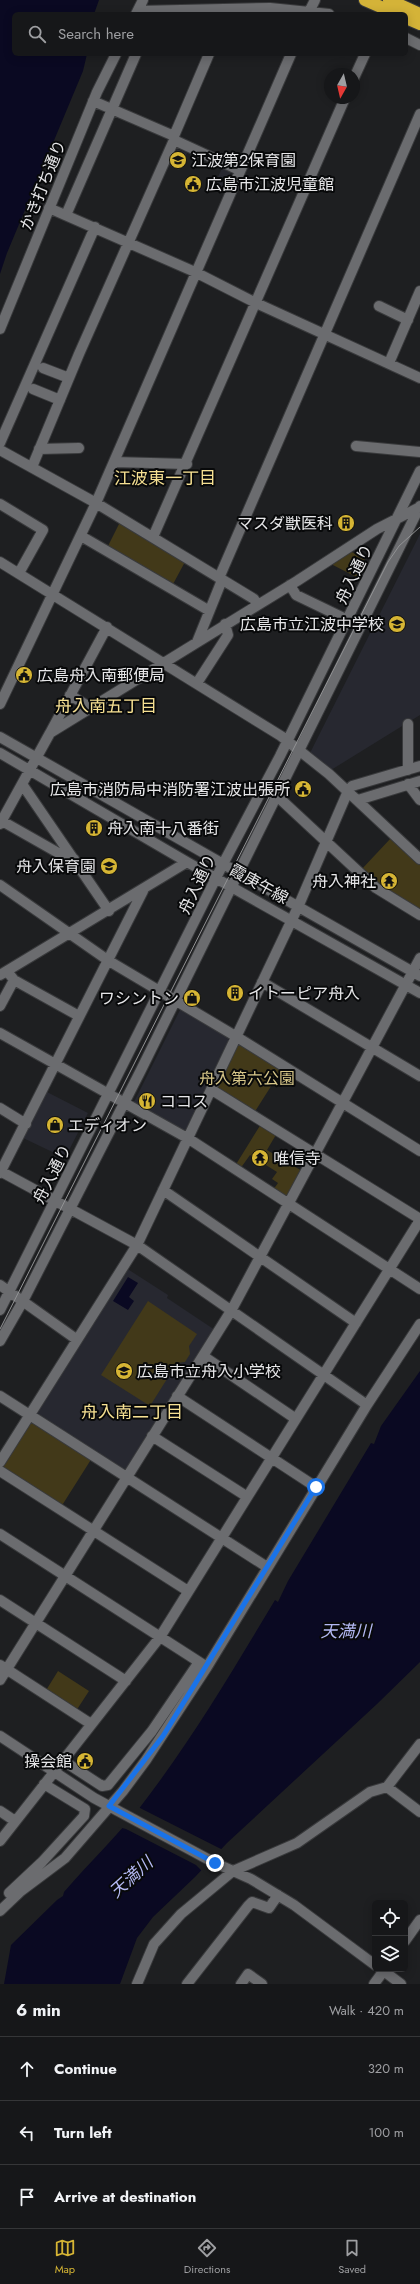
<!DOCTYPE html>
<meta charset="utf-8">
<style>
:root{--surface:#161719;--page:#1f2022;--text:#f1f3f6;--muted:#9e9fa2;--line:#353638;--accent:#d6b534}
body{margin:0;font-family:Jost,"Noto Sans JP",sans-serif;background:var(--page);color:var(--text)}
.controls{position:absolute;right:12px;bottom:12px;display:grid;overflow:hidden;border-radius:6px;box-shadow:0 2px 10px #0003}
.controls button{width:36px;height:36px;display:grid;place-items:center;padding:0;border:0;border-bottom:1px solid var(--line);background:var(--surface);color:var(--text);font:20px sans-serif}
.compass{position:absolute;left:324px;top:68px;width:36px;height:36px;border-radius:50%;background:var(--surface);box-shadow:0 2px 10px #0003;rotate:188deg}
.stop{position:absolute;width:12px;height:12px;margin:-9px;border:3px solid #1a73e8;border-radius:50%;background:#fff}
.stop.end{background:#1a73e8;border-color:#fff;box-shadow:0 1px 4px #0008}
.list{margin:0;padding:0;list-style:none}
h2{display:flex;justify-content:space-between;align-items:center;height:52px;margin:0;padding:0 16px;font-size:17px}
h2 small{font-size:13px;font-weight:400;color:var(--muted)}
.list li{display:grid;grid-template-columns:26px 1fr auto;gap:12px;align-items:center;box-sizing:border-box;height:64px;padding:0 16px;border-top:1px solid var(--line)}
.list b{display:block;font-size:15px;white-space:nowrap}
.list em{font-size:13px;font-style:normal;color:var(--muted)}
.icon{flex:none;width:22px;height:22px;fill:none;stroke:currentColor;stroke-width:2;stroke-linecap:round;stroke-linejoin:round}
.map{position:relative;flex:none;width:420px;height:1984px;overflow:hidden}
.search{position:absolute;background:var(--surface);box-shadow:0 2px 10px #0003;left:12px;right:12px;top:12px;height:44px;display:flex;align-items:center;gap:10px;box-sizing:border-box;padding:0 14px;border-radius:6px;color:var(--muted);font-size:15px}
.sheet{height:244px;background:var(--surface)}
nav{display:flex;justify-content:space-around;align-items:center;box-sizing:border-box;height:56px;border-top:1px solid var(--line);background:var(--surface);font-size:11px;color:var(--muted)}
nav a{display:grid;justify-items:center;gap:2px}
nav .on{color:var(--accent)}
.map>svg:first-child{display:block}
</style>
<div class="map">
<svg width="420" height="1984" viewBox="0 0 420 1984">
<rect width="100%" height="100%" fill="#1e1f21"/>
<path fill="#272830" d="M177 149 187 153 179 170 170 166Z
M222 168 231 172 223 190 214 186Z
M420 534V715L331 770 310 753Z
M181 1008 231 1037 188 1133 133 1104Z
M45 1091 88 1113 65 1158 21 1137Z
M126 1268 168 1295 167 1298 215 1330 125 1470 122 1471 34 1413Z"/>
<path fill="#423919" d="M120 522 186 560 172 586 107 548Z
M350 551 365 559 356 577 331 564Z
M391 838 420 864V912L381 890 361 870Z
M240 1044 282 1069 254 1113 218 1091 216 1087 236 1045Z
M261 1124 277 1133 267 1150 302 1171 289 1196 285 1198 273 1190 278 1183 272 1179 277 1172 250 1155 240 1169 235 1166Z
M148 1301 197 1334 189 1346 190 1354 185 1362 177 1363 150 1406 101 1375Z
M33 1421 92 1458 61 1507 3 1470 2 1465 29 1422Z
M58 1671 89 1691 76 1711 45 1692Z"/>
<path fill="#0a0922" d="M0 0H99L94 14H14V54H87L83 71 7 253 0 274Z
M128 1277 138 1283 129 1297 134 1301 128 1310 113 1301Z
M420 1371V1662L377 1704 227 1843 195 1877 153 1917 137 1938 120 1984H4L11 1945 57 1900 63 1896 64 1892C89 1863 117 1836 141 1806 191 1741 233 1670 275 1600L278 1602 288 1581 371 1443 374 1444 381 1426Z"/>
<path fill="#1e1f21" d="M138 1805 140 1808 223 1850 203 1872 196 1865 126 1829 118 1827Z"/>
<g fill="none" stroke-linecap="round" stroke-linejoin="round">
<g stroke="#393a3c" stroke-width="12">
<path id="minor" d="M138 11 270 8 329 14
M136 14 143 0
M308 14 315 0
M406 38 420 45
M354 78 365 54
M93 101 174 136
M174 140 239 170
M49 208 195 272 256 303 420 378
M66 215 136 54
M379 306 408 320
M0 329 97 92 116 54
M389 363 420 291
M43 368 69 378
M33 389 60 400
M0 443 95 227
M356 446 420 452
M39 449 79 448
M0 450 96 503 254 599 257 604
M114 462 187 464
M32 467 79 354 174 140V136L209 54
M0 504 43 530 19 573
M81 536 208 610
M153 537 345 98
M0 562 281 736 329 774 420 859
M219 578 420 114
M290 585 296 595 354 623
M197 642 222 580
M197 683 228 635 225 624
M70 695 91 708
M0 704 96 503 291 54
M408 724V770
M50 733 107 627
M0 737 420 976
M0 753 187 862 420 993
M22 784 109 911
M408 784 420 800
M277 796 376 888 420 915
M358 800 420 781
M2 821 69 859H74
M0 824 50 733 297 581 377 529 420 507
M0 885 109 961 237 1037 420 1151
M7 971 14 980 79 1016
M0 975 187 862
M262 982 420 1076
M0 1006 14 980
M0 1033 189 1139 420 1289
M212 1090 420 1219
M0 1108 26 1124
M0 1171 137 1245 367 1405
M0 1173 143 891
M163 1190 356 1323
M0 1285 76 1339
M0 1310 223 864 280 756 420 471
M0 1341 23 1301 141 1070 420 506
M203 1356 296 1419
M0 1396 267 1567
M177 1396 316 1487
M152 1436 246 1496
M0 1462 137 1245 298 907 348 791 352 786 420 766
M0 1471 188 1591
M0 1534 207 1667
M0 1600 126 1681
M0 1665 91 1724
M0 1680 231 1311 420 958
M0 1736 94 1798 215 1863 251 1879 294 1905 375 1965
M62 1760 102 1786 108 1785 152 1731 199 1662
M387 1787 420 1812
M0 1811 15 1821
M0 1841 160 1637 420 1220
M9 1893 42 1862 84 1816 85 1809 44 1784
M0 1911 21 1891 65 1858 123 1791 146 1760 207 1667 367 1405 420 1324
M405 1941 420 1920
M381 1969 401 1984
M137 1984 154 1944 181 1914 233 1871 297 1843 370 1792 387 1787 420 1744
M187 1984 248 1906 252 1902 269 1908 278 1895
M241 1984 248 1974 262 1984
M374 1984 385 1969"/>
</g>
<g stroke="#393a3c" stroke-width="14">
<path id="highway" d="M365 0 397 14
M389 0 420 14
M406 18 420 24"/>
</g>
<use href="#minor" stroke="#6b6c6f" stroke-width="10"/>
<use href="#highway" stroke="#d4b338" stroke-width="12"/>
<path stroke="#929395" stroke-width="1" d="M0 1329 388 562 399 546 420 527"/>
</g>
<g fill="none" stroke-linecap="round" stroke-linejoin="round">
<path stroke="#1a73e8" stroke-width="5" d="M215 1863 109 1806 163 1736 316 1487"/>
</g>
<defs>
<g id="school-disc" transform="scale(0.9)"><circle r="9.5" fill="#d6b534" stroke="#08090a"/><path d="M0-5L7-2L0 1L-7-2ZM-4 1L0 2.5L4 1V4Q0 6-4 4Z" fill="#111"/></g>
<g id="civic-disc" transform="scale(0.9)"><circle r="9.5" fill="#d6b534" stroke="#08090a"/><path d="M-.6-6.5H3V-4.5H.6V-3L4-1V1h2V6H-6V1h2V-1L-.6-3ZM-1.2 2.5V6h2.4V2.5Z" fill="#111"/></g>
<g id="building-disc" transform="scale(0.9)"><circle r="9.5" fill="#d6b534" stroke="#08090a"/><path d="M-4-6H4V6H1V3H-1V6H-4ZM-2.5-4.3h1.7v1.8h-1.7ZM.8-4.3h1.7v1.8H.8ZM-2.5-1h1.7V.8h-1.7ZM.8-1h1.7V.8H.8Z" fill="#111"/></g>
<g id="temple-disc" transform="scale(0.9)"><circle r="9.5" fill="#d6b534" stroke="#08090a"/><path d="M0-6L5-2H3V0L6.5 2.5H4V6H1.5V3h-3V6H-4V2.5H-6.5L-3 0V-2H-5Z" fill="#111"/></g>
<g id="shop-disc" transform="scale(0.9)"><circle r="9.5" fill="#d6b534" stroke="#08090a"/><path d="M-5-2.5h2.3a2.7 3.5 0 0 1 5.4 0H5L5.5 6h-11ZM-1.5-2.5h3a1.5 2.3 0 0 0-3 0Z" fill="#111"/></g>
<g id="restaurant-disc" transform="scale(0.9)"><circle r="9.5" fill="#d6b534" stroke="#08090a"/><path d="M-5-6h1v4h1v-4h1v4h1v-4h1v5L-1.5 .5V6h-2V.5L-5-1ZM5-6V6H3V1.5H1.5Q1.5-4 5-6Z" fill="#111"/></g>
</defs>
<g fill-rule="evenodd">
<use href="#school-disc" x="178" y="160"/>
<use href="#civic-disc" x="193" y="184"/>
<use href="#building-disc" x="346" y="523"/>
<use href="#school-disc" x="397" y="624"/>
<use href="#civic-disc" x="24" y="675"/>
<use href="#civic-disc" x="303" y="789"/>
<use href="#building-disc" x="94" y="828"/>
<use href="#school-disc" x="109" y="866"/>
<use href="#temple-disc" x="389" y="881"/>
<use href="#building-disc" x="235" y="993"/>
<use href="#shop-disc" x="192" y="998"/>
<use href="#restaurant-disc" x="147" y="1101"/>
<use href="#shop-disc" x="55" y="1125"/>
<use href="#temple-disc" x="260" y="1158"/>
<use href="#school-disc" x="124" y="1371"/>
<use href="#civic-disc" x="85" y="1761"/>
</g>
<g text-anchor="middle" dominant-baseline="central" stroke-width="4" stroke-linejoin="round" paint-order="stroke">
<g font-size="16" fill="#e6e6e8" stroke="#08090a" text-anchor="start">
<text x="191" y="160">江波第２保育園</text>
<text x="206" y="184">広島市江波児童館</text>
<text x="333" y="523" text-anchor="end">マスダ獣医科</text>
<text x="384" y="624" text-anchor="end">広島市立江波中学校</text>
<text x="37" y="675">広島舟入南郵便局</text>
<text x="290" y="789" text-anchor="end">広島市消防局中消防署江波出張所</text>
<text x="107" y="828">舟入南十八番街</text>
<text x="96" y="866" text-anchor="end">舟入保育園</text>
<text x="376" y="881" text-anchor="end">舟入神社</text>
<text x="248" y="993">イトーピア舟入</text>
<text x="179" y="998" text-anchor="end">ワシントン</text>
<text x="160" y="1101">ココス</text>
<text x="68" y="1125">エディオン</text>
<text x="273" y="1158">唯信寺</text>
<text x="137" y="1371">広島市立舟入小学校</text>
<text x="72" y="1761" text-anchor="end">操会館</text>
</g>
<g font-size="16" fill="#e6e6e8" stroke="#08090a">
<text transform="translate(43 185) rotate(-68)">かき打ち通り</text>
<text transform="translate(354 574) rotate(-64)">舟入通り</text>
<text transform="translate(197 884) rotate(-64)">舟入通り</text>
<text transform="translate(259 884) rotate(29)">霞庚午線</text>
<text transform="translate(52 1174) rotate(-63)">舟入通り</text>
</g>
<g font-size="16" fill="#d8c789" stroke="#08090a">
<text x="247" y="1078">舟入第六公園</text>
</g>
<g font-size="17" fill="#f6e092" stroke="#08090a">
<text x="165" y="478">江波東一丁目</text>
<text x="106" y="706">舟入南五丁目</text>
<text x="132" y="1412">舟入南二丁目</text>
</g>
<g font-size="17" font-style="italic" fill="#b4b9f3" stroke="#08090a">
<text x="346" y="1631">天満川</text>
<text transform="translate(131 1877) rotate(-42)">天満川</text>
</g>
</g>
</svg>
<div class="controls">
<button><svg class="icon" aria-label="locate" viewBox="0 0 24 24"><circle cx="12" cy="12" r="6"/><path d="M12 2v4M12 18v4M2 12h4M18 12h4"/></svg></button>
<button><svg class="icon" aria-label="layers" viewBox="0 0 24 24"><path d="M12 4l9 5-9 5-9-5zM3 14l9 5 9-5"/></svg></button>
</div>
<svg class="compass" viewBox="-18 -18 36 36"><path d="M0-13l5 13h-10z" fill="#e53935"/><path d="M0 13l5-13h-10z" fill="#9e9fa2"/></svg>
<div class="stop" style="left:316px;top:1487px"></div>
<div class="stop end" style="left:215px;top:1863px"></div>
<div class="search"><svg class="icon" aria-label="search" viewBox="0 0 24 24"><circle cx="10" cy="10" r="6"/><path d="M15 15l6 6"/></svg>Search here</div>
</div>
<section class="sheet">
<h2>6 min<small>Walk · 420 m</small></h2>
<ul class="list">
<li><svg class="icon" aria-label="ahead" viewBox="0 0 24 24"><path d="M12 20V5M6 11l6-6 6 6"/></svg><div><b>Continue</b></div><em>320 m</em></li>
<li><svg class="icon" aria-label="left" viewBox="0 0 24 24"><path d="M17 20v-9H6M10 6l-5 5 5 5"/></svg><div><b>Turn left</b></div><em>100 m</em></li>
<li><svg class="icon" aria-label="arrive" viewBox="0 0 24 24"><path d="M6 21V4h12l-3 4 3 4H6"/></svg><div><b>Arrive at destination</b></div></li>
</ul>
</section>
<nav>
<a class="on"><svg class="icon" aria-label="map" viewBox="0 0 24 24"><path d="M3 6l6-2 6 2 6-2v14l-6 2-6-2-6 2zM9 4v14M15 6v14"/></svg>Map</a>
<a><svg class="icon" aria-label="directions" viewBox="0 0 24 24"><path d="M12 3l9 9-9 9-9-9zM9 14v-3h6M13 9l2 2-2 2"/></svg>Directions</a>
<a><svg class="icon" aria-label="saved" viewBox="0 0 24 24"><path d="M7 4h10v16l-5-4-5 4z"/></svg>Saved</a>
</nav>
